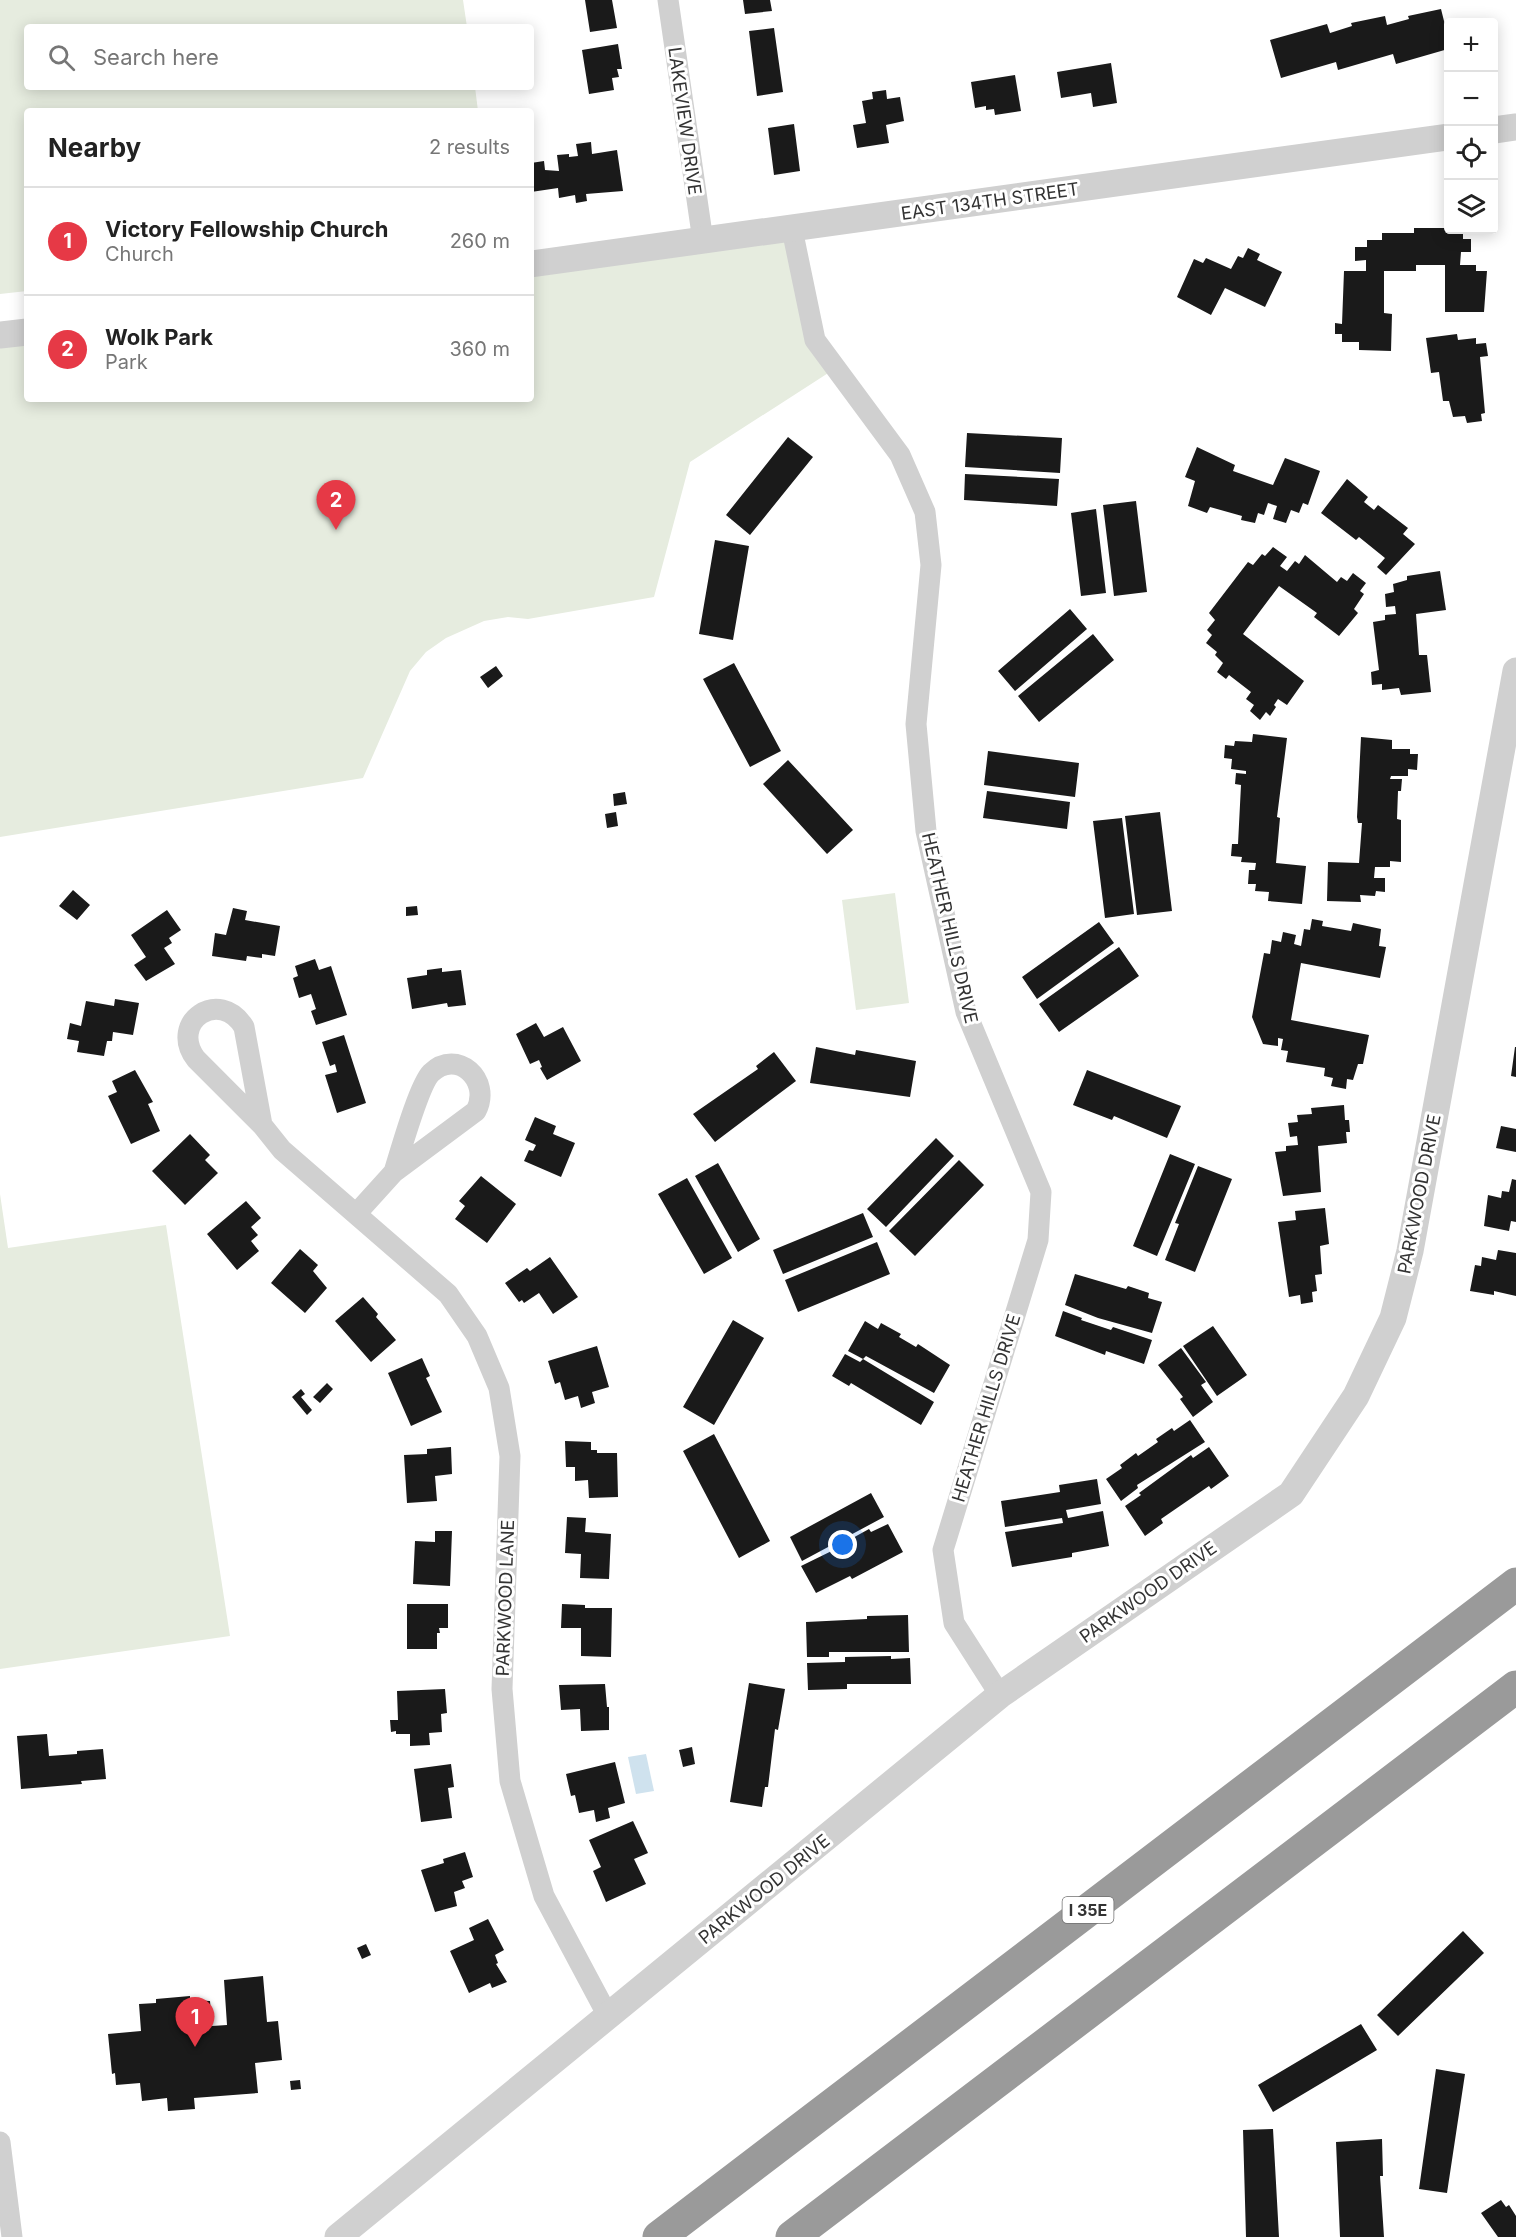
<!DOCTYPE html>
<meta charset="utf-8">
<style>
:root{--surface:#fff;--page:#f2f2f2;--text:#222;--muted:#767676;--line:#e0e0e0;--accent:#e63946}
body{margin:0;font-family:Inter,sans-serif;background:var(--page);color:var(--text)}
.controls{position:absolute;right:18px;top:18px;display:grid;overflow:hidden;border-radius:6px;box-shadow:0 3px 15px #0003}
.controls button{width:54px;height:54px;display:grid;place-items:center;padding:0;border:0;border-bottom:2px solid var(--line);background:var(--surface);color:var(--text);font:30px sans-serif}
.you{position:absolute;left:843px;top:1545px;width:21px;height:21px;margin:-15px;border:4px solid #fff;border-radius:50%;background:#1a73e8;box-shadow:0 0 0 9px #1a73e833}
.badge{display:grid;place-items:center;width:39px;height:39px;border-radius:50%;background:var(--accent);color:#fff;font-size:20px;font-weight:700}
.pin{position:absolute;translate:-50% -50px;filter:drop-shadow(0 2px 3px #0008)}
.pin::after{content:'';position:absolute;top:32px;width:21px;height:18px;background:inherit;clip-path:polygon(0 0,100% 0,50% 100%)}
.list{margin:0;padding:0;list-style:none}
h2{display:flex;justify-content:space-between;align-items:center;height:78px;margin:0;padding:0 24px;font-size:26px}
h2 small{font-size:20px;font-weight:400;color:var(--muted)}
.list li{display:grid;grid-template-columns:39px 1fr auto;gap:18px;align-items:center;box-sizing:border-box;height:108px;padding:0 24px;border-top:2px solid var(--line)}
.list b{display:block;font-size:22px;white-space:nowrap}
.list p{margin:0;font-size:20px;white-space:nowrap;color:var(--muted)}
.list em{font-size:20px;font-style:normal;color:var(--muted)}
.icon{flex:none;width:33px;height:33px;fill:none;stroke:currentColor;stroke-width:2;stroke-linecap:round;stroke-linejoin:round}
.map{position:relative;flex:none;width:1516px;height:2237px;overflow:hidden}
.search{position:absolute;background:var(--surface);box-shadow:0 3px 15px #0003;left:24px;top:24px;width:510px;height:66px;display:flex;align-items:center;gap:15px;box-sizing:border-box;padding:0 21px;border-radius:6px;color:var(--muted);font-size:22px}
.panel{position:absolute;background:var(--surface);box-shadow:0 3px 15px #0003;left:24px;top:108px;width:510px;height:294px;border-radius:6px}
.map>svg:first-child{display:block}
</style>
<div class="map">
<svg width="1516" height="2237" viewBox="0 0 1516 2237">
<rect width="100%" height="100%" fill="#fff"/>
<path fill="#e6ecdf" d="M0 0H463L467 27H27V87H475L478 111H27V291L0 294Z
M792 229 815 340 836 368 690 462 654 597 528 619 508 617 484 621 446 638 426 652 410 671 363 778 0 837V335L27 332V399H531V264Z
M895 893 909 1003 856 1010 842 900Z
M0 1194 8 1248 166 1225 230 1636 0 1669Z"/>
<path fill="#cfe2ee" d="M646 1754 654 1791 636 1794 628 1757Z"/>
<path fill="#1a1a1a" d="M585 0H612L617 28 590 32Z
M743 0H770L772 11 745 14Z
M1441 9 1448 37V49L1396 64 1393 54 1338 70 1336 62 1281 78 1270 40 1327 24 1330 33 1352 26 1351 23 1385 16 1387 25 1409 19 1408 16Z
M774 28 783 92 757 96 749 31Z
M618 44 622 69H617L619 77 612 78 614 90 589 94 582 50Z
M1111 63 1117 103 1093 107 1091 93 1061 98 1057 72Z
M1015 75 1021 111 995 115 994 109 986 110V106L975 108 971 82Z
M886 90 887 99 900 97 904 121 886 125 889 143 857 148 853 125 866 123 862 101 873 99 872 92Z
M794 124 800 171 774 175 768 128Z
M591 142 592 154 617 150 623 191 586 194 587 201 576 203 575 195 559 198 558 188 531 192V163L544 161 545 170 559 171 557 155 569 154V157L578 156 576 144Z
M1414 228H1447V233H1463V239H1471V252H1461L1460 265H1476V271H1487L1484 312H1445V265H1416V271H1384V313L1392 314 1391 351 1359 350V342H1342V334H1335V323L1342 324 1344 271H1366V260L1355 261V247H1367V240H1382V233H1414Z
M1248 248 1260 254 1257 260 1282 272 1265 307 1225 288 1211 315 1177 297 1194 259 1203 263 1206 258 1231 269 1238 256 1243 258Z
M1457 334 1458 340 1476 338V344L1486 343 1488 356 1480 357 1485 413 1481 414 1482 421 1467 423 1465 416 1453 417 1449 401H1443L1439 372 1431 373 1426 338Z
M967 433 1062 438 1060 473 965 467Z
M788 437 813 457 750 535 726 515Z
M1197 447 1235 465 1233 471 1273 485 1285 458 1320 471 1308 505 1303 503 1299 513 1291 510 1286 523 1273 519 1277 506 1268 503 1264 515 1258 513 1255 523 1241 520 1242 516 1210 507 1207 513 1188 506 1195 481 1185 477Z
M965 474 1059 479 1057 506 964 500Z
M1347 479 1368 497 1364 502 1374 510 1378 505 1408 528 1403 534 1415 544 1386 575 1377 567 1385 558 1359 537 1356 540 1321 513Z
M1136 501 1147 592 1114 596 1103 505Z
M1096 509 1106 593 1081 596 1071 513Z
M715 540 749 546 733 640 699 634Z
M1273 547 1287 557 1280 566 1287 571 1295 561 1299 564 1305 555 1337 582 1341 577 1347 581 1353 573 1366 583 1360 591 1364 594 1354 609 1358 613 1339 636 1314 617 1317 613 1279 586 1243 634 1304 681 1287 705 1278 699 1274 705 1276 707 1270 716 1266 712 1260 720 1250 711 1254 705 1246 699 1251 692 1229 675 1226 679 1217 672 1223 663 1215 655 1217 652 1206 643 1212 635 1207 630 1215 620 1209 613 1248 562 1253 565 1262 554 1265 556Z
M1440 571 1446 610 1416 614 1419 655H1427L1431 692 1401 695 1399 688 1382 690V684L1372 685 1371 672 1379 670 1373 622 1385 620V615L1396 614 1395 606 1386 607 1385 594 1394 592 1393 584 1407 580V576Z
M1070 609 1087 629 1015 691 998 671Z
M1093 634 1114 660 1039 722 1018 696Z
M734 663 781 751 750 767 703 679Z
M496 666 503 676 488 688 480 677Z
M1253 734 1287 738 1277 817 1280 818 1276 863 1306 866 1302 904 1268 901 1269 892 1255 891 1256 884H1248L1249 870H1255L1256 863 1241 862 1242 857 1231 856 1232 844H1238L1241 785 1235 784 1236 773 1246 774V771L1231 769 1232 759 1224 758 1225 745 1234 746 1235 741 1252 742Z
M1361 737 1392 740V749H1410V754H1418L1417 770 1408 769V776H1391L1390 779H1402L1401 791H1398L1397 819 1401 820V862L1390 861V867H1375L1374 878H1385V892L1376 891 1375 896 1360 895 1361 902 1327 901 1328 862 1359 863 1362 823H1358L1357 817Z
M988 751 1079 763 1075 797 984 785Z
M788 760 853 830 827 854 763 784Z
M987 791 1070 802 1067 829 983 818Z
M625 792 627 804 614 806 613 794Z
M616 812 618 826 607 828 605 814Z
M1160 812 1172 911 1137 915 1125 816Z
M1122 818 1134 914 1105 918 1093 821Z
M73 890 90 905 77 920 59 906Z
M417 906 418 915 406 916V907Z
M233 908 247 911 245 920 280 926 275 956 262 954V958L247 956 246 961 212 956 215 933 226 935Z
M167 910 181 930 169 938 172 943 164 948 175 964 146 981 134 965 146 957 131 935Z
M1312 919 1323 921 1322 926 1351 931 1353 923 1381 929 1379 946 1386 947 1380 978 1301 963 1291 1020 1369 1035 1363 1064H1358L1353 1080 1347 1079 1346 1089 1331 1086 1333 1078 1324 1076 1325 1068 1286 1062 1288 1051 1281 1050 1283 1039 1278 1038V1046L1263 1044 1252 1017 1264 953 1270 954 1272 940 1281 942 1283 932 1296 935 1294 944 1301 946 1304 929 1310 930Z
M1099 922 1114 943 1037 999 1022 977Z
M1119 947 1139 976 1059 1032 1039 1004Z
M315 959 319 970 331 966 347 1015 316 1025 311 1011 316 1009 311 994 299 998 293 978 298 976 295 966Z
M442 968V972L461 970 466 1005 448 1007 447 1003 412 1009 407 978 427 975V970Z
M115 999 139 1003 133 1035 113 1032 112 1041H107L104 1056 77 1052 79 1041 67 1039 70 1023 81 1026 86 1001 114 1006Z
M536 1023 544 1037 563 1027 581 1061 547 1080 540 1068 542 1067 539 1060 530 1064 516 1034Z
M344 1035 366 1103 337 1113 325 1075 337 1072 335 1064 330 1066 322 1042Z
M816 1047 855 1055 856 1050 916 1061 910 1097 810 1083Z
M1515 1047H1516V1077L1511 1076Z
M774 1052 796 1081 715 1142 693 1114 758 1069 756 1066Z
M135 1070 153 1102 148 1104 160 1131 131 1144 108 1096 117 1092 112 1081Z
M1087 1070 1181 1106 1167 1138 1114 1116 1112 1120 1073 1105Z
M1344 1105 1345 1120H1349L1350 1132H1346L1347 1143 1318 1146 1321 1192 1283 1196 1275 1152 1286 1151V1146L1298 1145 1297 1136 1290 1137 1288 1123 1298 1122 1297 1115 1312 1114 1311 1108Z
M535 1117 556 1126 553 1134 575 1143 561 1177 524 1161 529 1150 533 1151 536 1145 525 1140Z
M1501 1126 1516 1129V1152L1496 1148Z
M190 1134 210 1155 205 1160 218 1173 185 1205 152 1171Z
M936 1138 954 1156 886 1227 867 1209Z
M1170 1154 1195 1164 1157 1256 1133 1246Z
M959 1160 984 1185 915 1256 889 1231Z
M718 1163 760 1239 738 1252 695 1176Z
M1198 1166 1232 1179 1195 1272 1165 1260 1179 1224 1175 1223Z
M481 1176 516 1204 487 1243 455 1219 465 1206 459 1201Z
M687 1178 732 1258 704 1274 658 1194Z
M1512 1179 1516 1180V1222L1511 1221 1509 1231 1484 1226 1488 1195 1501 1198 1502 1191 1509 1192Z
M246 1201 261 1218 251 1227 258 1235 251 1241 259 1251 237 1270 207 1234Z
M1325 1208 1329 1244 1320 1246 1322 1274 1315 1275 1317 1291 1312 1292 1313 1302 1301 1304 1300 1295 1289 1297 1278 1222 1296 1220 1295 1211Z
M863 1213 873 1237 783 1274 773 1250Z
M877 1242 890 1274 798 1312 785 1280Z
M300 1249 318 1265 313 1271 327 1288 305 1313 271 1283Z
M1498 1250 1516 1253V1296L1494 1291V1295L1470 1291 1475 1265 1481 1266 1482 1257 1496 1260Z
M550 1257 578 1297 553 1314 539 1293 524 1303 522 1300 519 1302 505 1283 527 1268 530 1271Z
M1075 1274 1126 1289 1128 1286 1149 1293 1148 1298 1162 1302 1152 1333 1098 1318 1065 1305Z
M363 1297 378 1314 376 1317 396 1340 371 1362 335 1321Z
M1063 1311 1082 1318 1081 1320 1111 1330 1113 1327 1152 1340 1144 1364 1106 1351 1105 1355 1055 1336Z
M733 1320 764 1338 714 1425 683 1407Z
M865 1321 878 1329 881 1323 901 1334 899 1337 916 1347 918 1344 950 1365 934 1393 866 1356 863 1359 848 1351Z
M1213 1326 1247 1375 1217 1396 1183 1346Z
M597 1346 609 1387 592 1392 595 1403 581 1408 578 1396 565 1400 560 1382 555 1384 548 1361Z
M1181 1348 1206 1382 1201 1385 1213 1402 1193 1417 1180 1399 1183 1397 1158 1365Z
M845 1354 860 1362 863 1359 934 1402 921 1425 851 1383 849 1386 832 1376Z
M422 1358 430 1376 426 1378 442 1412 411 1426 388 1373Z
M327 1383 333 1389 320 1403 313 1397Z
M301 1389 305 1394 301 1397 312 1410 307 1415 292 1397Z
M1190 1420 1205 1442 1137 1485 1138 1488 1121 1501 1106 1479 1122 1468 1120 1465 1136 1453 1138 1456 1158 1442 1156 1439 1172 1428 1174 1431Z
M714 1434 770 1541 739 1558 683 1451Z
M565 1441 591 1442V1450H597V1453H617L618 1497 589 1498 588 1480 575 1481V1467H566Z
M451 1447 452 1474 435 1476 437 1501 407 1503 404 1455 427 1454V1449Z
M1209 1447 1229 1476 1211 1489 1209 1486 1161 1519 1163 1523 1145 1536 1125 1506 1141 1495 1139 1493 1191 1455 1193 1458Z
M1097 1479 1101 1504 1066 1510 1068 1518 1103 1511 1109 1546 1072 1553V1557L1012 1567 1005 1532 1063 1523 1062 1518 1005 1527 1001 1501 1060 1492 1059 1485Z
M871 1493 884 1517 802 1561 790 1537Z
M567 1517 586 1518 585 1532 611 1534 609 1579 580 1578 581 1554 565 1553Z
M888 1524 903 1552 852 1579 850 1576 816 1593 801 1566 850 1542 849 1540 869 1529 871 1532Z
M435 1531H452L450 1586 413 1584 415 1541 435 1542Z
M407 1604H448V1628H439L440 1633H437V1649H407Z
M562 1604 585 1605V1608H612L611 1657 581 1656V1628H561Z
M908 1615 909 1652H829V1657H807L806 1622 867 1619V1616Z
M891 1656V1659L910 1658 911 1684H847V1689L808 1690 807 1663 845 1662V1657Z
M749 1683 785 1689 778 1730 775 1729 768 1787H765L762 1807 730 1802Z
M605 1684 607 1707H609V1730L581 1731 580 1709 561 1710 559 1685Z
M445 1689 447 1713 441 1714 442 1732 429 1733 430 1745 410 1746V1734H396V1731L391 1732 390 1720H398L397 1691Z
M47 1734 49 1756 77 1754V1751L103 1749 106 1779 81 1781 82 1784 21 1789 17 1736Z
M692 1747 695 1764 683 1767 679 1750Z
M615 1762 625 1803 608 1808 610 1818 596 1822 594 1810 579 1813 575 1795 571 1796 566 1774Z
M451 1764 454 1787 448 1788 452 1818 421 1822 414 1769Z
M633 1821 648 1853 634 1859 646 1884 606 1902 593 1871 601 1867 589 1840Z
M465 1852 473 1877 462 1881 465 1888 454 1892 457 1906 435 1912 421 1870 444 1863 443 1859Z
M488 1919 504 1950 495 1955 498 1963 496 1964 507 1982 492 1988 490 1983 469 1993 450 1951 474 1940 469 1928Z
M1463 1931 1484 1953 1398 2036 1377 2015Z
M366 1944 371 1955 362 1959 357 1948Z
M263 1976 267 2022 278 2021 282 2060 255 2063 258 2093 194 2098 195 2109 168 2111 167 2098 142 2101 140 2083 116 2085 115 2073 112 2074 108 2034 141 2031 139 2004 156 2003V1999L190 1996V2000L210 2001 212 2026 227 2025 224 1980Z
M1361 2024 1377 2050 1273 2112 1258 2085Z
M1436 2069 1465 2074 1447 2193 1419 2189Z
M300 2080 301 2089 291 2090 290 2081Z
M1273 2129 1279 2237H1246L1243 2130Z
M1382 2139 1383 2176H1380L1384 2237H1340L1336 2142Z
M1501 2200 1506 2207 1509 2205 1516 2216V2237H1498L1481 2213Z"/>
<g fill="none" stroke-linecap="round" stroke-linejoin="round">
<path stroke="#d0d0d0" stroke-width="21" d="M668 0 703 241
M792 229 815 340 900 455 925 512 931 565 916 724 926 831 966 1012 1041 1192 1038 1240 943 1550 954 1623 1000 1695
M262 1125 244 1027C220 987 168 1022 196 1059L262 1125 282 1150 448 1294 477 1336 499 1388 510 1456 502 1689 510 1781 544 1896 608 2016
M356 1214 394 1172 476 1111C492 1080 457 1048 431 1073 419 1085 400 1153 394 1172
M0 2142 12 2237"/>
<path stroke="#d0d0d0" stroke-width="27" d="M1494 130 1516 127
M531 264 1448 137
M0 335 27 332
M338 2237 1000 1695 1291 1494 1356 1396 1393 1318 1410 1251 1516 671"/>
<path stroke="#9a9a9a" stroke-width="33" d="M659 2237 1516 1584
M792 2237 1516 1687"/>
</g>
<g text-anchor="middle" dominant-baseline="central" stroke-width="6" stroke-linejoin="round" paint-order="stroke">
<rect fill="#fff" stroke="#707070" stroke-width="1.5" x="1062.5" y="1897" width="51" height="26" rx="4.5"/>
<g font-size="16" font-weight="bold" fill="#333">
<text x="1088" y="1910">I 35E</text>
</g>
<g font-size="18" fill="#333" stroke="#fff">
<text transform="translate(685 121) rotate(82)">LAKEVIEW DRIVE</text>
<text transform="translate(990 201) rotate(-8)">EAST 134TH STREET</text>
<text transform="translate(950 928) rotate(77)">HEATHER HILLS DRIVE</text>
<text transform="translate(1419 1194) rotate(-79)">PARKWOOD DRIVE</text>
<text transform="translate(986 1408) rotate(-73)">HEATHER HILLS DRIVE</text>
<text transform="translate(1148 1592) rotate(-35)">PARKWOOD DRIVE</text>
<text transform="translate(505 1598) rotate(-88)">PARKWOOD LANE</text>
<text transform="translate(764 1889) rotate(-39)">PARKWOOD DRIVE</text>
</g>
</g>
</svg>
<div class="controls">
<button>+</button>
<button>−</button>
<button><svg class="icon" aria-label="locate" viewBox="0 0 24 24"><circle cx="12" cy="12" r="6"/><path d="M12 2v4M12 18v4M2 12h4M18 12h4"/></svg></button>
<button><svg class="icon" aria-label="layers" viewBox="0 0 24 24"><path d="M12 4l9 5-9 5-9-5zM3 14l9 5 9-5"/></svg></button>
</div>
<div class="you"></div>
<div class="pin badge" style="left:195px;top:2047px">1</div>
<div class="pin badge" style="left:336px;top:530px">2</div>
<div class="search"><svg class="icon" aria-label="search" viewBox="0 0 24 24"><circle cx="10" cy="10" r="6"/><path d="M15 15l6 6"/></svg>Search here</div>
<section class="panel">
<h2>Nearby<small>2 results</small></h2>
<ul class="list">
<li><span class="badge">1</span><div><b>Victory Fellowship Church</b><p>Church</p></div><em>260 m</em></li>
<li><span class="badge">2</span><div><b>Wolk Park</b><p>Park</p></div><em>360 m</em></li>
</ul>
</section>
</div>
